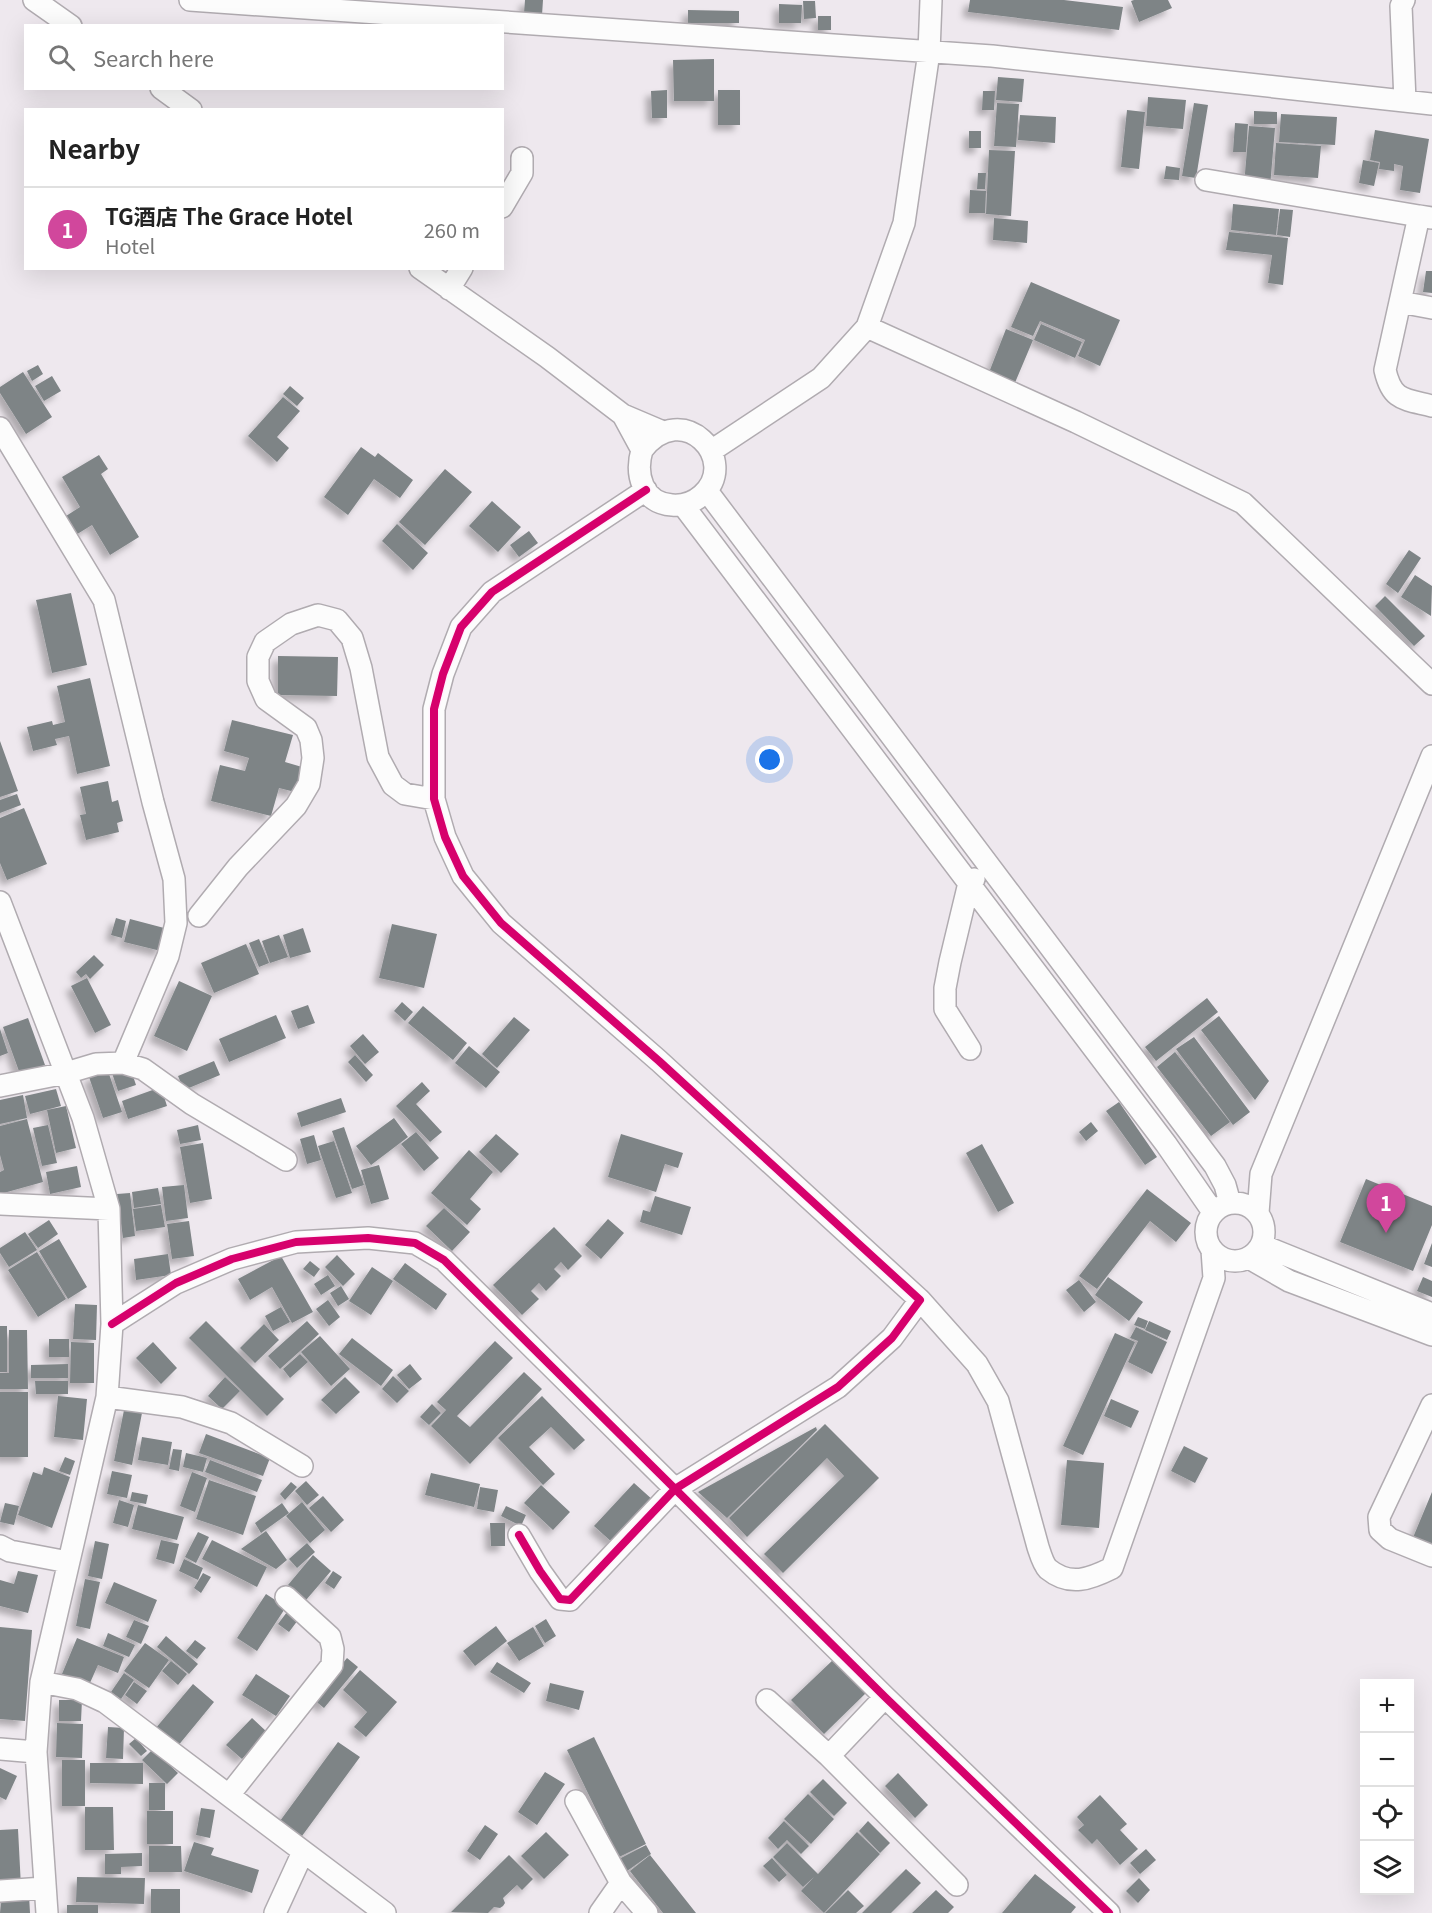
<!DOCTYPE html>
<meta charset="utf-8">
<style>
:root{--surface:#fff;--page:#f2f2f2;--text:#222;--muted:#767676;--line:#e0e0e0;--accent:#2563eb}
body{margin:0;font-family:Georgia,"Noto Sans SC",serif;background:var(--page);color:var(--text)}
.controls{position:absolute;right:18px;bottom:18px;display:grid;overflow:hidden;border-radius:0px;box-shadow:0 6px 24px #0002}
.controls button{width:54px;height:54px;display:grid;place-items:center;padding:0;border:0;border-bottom:2px solid var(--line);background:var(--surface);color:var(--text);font:30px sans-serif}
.you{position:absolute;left:770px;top:760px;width:21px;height:21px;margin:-15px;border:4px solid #fff;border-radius:50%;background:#1a73e8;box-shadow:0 0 0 9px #1a73e833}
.badge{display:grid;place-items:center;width:39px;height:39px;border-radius:50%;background:var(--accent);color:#fff;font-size:20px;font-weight:700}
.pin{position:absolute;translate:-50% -50px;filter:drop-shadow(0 2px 3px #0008)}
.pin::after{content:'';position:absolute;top:32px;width:21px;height:18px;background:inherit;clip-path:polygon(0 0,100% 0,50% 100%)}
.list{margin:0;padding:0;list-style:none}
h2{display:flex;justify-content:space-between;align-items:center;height:78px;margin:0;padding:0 24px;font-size:26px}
h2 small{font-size:20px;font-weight:400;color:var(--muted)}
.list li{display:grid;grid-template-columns:39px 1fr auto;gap:18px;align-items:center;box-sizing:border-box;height:84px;padding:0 24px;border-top:2px solid var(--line)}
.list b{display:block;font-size:22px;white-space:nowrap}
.list p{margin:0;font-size:20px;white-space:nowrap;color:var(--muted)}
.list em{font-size:20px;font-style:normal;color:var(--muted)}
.icon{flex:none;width:33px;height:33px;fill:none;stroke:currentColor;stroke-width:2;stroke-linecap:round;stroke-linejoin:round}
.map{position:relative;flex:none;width:1432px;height:1913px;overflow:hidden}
.search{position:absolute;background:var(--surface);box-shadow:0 6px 24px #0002;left:24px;top:24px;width:480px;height:66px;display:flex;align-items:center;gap:15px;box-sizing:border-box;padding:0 21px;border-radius:0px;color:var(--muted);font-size:22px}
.panel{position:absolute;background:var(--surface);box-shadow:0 6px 24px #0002;left:24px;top:108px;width:480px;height:162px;border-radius:0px}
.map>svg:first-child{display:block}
</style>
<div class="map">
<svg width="1432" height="1913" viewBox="0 0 1432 1913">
<defs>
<filter id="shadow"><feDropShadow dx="-5.5" dy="5.5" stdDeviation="3" flood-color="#0004"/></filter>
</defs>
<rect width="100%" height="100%" fill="#eee8ee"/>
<path fill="#7e8486" filter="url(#shadow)" d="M525 0H543L542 15 524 13Z
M970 0H1064L1123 7 1119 30 968 12Z
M1134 0H1168L1172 8 1139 22 1131 1Z
M803 1H815L816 18 804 19Z
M779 4 802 5 801 23H779Z
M688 10 739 11V23H688Z
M818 16H831V30H818Z
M714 59V101H674L673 60Z
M998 77 1024 79 1022 102 996 100Z
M667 90V118H652L651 91Z
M718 90H740V125H718Z
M983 91H995L994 110H982Z
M1148 97 1186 100 1183 129 1146 126Z
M997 103 1019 104 1016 147 994 146Z
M1194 103 1208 105 1196 178 1182 176Z
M1127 110 1145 112 1139 169 1121 167Z
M1254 111 1277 112V124H1254Z
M1281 114 1337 117 1335 145 1279 142Z
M1020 115 1056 117 1055 143 1018 140Z
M1235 123 1248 124 1246 152H1233Z
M1249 126 1275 128 1270 187 1244 185Z
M1375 130 1429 139 1420 193 1400 190 1403 166 1394 164V171L1379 169 1380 162 1370 160Z
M969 131H981V148H969Z
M1276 143 1321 146 1318 178 1274 175Z
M989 150 1015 151 1011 216 986 214Z
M1363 160 1379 163 1374 186 1359 183Z
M1166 166 1180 168 1179 180 1164 179Z
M978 173H986L985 189H977Z
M970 190 986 191 985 213H969Z
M1233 204 1279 209 1276 235 1231 230Z
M1280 209 1293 210 1290 237 1277 235Z
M994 218 1028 221 1027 243 993 240Z
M1229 232 1288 238 1283 285 1268 283 1272 255 1226 250Z
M1426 271H1432V293L1423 292Z
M1031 282 1120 320 1100 366 1078 356 1085 340 1040 321 1033 336 1011 327Z
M1041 324 1082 342 1075 358 1034 340Z
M1006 329 1033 340 1014 385 988 375Z
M38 365 43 374 32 381 27 371Z
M23 372 52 417 26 434 0 393V387Z
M52 376 61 391 44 401 35 386Z
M290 386 304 398 297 406 283 394Z
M283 397 300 411 277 437 289 448 277 462 248 436Z
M361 447 375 457 378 453 413 480 400 498 374 479 348 515 324 497Z
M99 455 108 469 101 474 139 537 110 555 92 525 74 536 63 518 80 507 62 477Z
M445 469 472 492 425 545 399 522Z
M492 501 521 527 498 552 469 526Z
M397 524 428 553 413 570 382 541Z
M529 531 538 543 519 557 510 545Z
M1409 550 1421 558 1398 593 1386 584Z
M1415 575 1432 586 1431 616 1401 597Z
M71 593 87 665 52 673 36 600Z
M1385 596 1425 636 1414 646 1375 606Z
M278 656 338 657 337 696 278 695Z
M90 678 110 766 77 774 69 736 55 739 57 745 33 751 27 727 52 721 53 725 65 722 57 686Z
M232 720 293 735 285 762 302 767 295 792 279 788 271 816 211 801 220 765 245 771 249 758 224 751Z
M0 741 18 791 0 797Z
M108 781 112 802 118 800 123 821 117 823 119 832 86 840 80 815 86 814 80 787Z
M17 794 21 805 0 813V800Z
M24 808 47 864 7 880 0 863V818Z
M116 918 126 921 122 938 111 935Z
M130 919 168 929 161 951 124 942Z
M392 924 437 934 424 988 379 978Z
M303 928 311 952 290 958 283 935Z
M279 935 288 957 270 963 262 941Z
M259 939 269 963 259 967 249 943Z
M246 944 259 974 214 993 201 963Z
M94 955 104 965 90 979 86 974 81 978 76 972Z
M87 978 111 1025 95 1033 71 986Z
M179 981 212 996 187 1051 154 1036Z
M1207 998 1218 1012 1156 1061 1145 1047Z
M402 1002 413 1012 405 1021 394 1011Z
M308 1005 315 1023 298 1029 291 1011Z
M423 1006 467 1043 453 1060 408 1023Z
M276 1015 286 1038 229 1062 219 1039Z
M1219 1016 1269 1081 1255 1100 1201 1030Z
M514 1017 530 1030 497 1068 482 1054Z
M28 1018 45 1065 20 1074 3 1027Z
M0 1029 8 1053 0 1056Z
M363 1034 379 1052 365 1064 350 1046Z
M1194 1037 1250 1112 1233 1125 1176 1049Z
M469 1046 500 1072 486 1088 455 1063Z
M1175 1052 1230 1122 1211 1136 1157 1067Z
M355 1055 373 1075 366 1082 348 1062Z
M214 1061 220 1075 184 1090 178 1076Z
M130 1067 136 1085 118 1091 112 1073Z
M108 1071 122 1112 103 1118 89 1077Z
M422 1082 430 1091 416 1104 442 1132 430 1142 396 1106Z
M161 1087 167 1106 128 1119 122 1101Z
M56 1089 61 1106 30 1114 25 1096Z
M23 1095 27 1118 0 1124V1100Z
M341 1098 346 1112 301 1127 297 1113Z
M1119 1102 1157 1157 1145 1165 1106 1111Z
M66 1106 76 1148 56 1153 47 1110Z
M394 1118 408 1137 371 1165 356 1146Z
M27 1119 43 1182 0 1194V1172L4 1170 0 1155V1126Z
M1091 1122 1098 1131 1086 1141 1079 1132Z
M48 1125 57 1163 42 1166 33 1128Z
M198 1125 201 1140 180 1144 177 1130Z
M344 1127 364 1185 352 1189 332 1131Z
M416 1132 439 1158 424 1171 401 1144Z
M496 1134 519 1154 501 1173 479 1152Z
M621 1134 683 1153 678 1168 665 1164 656 1192 608 1177Z
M314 1135 321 1160 307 1164 300 1139Z
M334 1141 352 1193 336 1198 318 1146Z
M203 1143 212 1199 190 1203 180 1147Z
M982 1144 1014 1203 998 1212 966 1153Z
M469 1150 493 1172 470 1199 481 1209 467 1225 431 1193Z
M379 1165 389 1199 371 1204 361 1170Z
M77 1166 81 1187 50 1194 46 1172Z
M1366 1179 1432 1206V1225L1413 1271 1340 1242Z
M184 1185 188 1218 166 1221 162 1187Z
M158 1188 161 1204 134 1208 132 1192Z
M1147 1189 1191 1223 1176 1242 1150 1221 1097 1289 1079 1276Z
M130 1193 135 1236 123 1238 117 1194Z
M655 1196 691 1207 682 1235 640 1222 643 1210 650 1212Z
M161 1205 165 1227 136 1231 133 1209Z
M444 1208 470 1232 452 1251 426 1226Z
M608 1219 624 1233 601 1259 585 1245Z
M49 1220 58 1234 38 1248 28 1234Z
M189 1221 194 1256 172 1259 167 1224Z
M554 1227 582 1256 568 1270 561 1262 554 1269 561 1276 546 1291 539 1283 531 1291 539 1299 522 1315 493 1285Z
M25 1232 37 1250 9 1267 0 1253V1248Z
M59 1239 87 1287 68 1299 39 1251Z
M1432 1243V1267L1424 1264Z
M37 1252 66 1299 38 1317 8 1270Z
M168 1254 171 1275 136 1280 134 1259Z
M337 1255 355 1274 343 1286 325 1267Z
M281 1256 313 1312 292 1323 272 1287 250 1300 238 1279Z
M310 1261 320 1269 314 1277 303 1269Z
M405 1263 447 1294 436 1310 393 1279Z
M372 1267 393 1281 371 1315 349 1301Z
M328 1275 335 1286 321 1295 314 1284Z
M1108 1277 1143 1302 1129 1321 1095 1295Z
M1423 1277 1432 1281V1297L1417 1291Z
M1079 1280 1096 1302 1084 1312 1066 1290Z
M341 1286 349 1299 338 1306 330 1293Z
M328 1300 340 1317 329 1326 316 1309Z
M75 1304 97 1305 96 1340 73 1339Z
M281 1307 290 1322 273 1331 265 1316Z
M1138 1317 1148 1321 1145 1329 1134 1325Z
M206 1321 284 1399 267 1416 189 1338Z
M307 1321 319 1334 280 1369 268 1356Z
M1149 1321 1171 1331 1167 1340 1145 1330Z
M264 1324 279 1340 255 1363 240 1348Z
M0 1326H7V1372H0Z
M1136 1327 1167 1342 1152 1374 1128 1362 1138 1341 1130 1338Z
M9 1330H27L28 1389H0V1373H9Z
M1115 1333 1135 1342 1083 1455 1063 1446Z
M320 1336 350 1369 331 1386 301 1352Z
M352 1338 393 1370 381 1386 339 1354Z
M49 1339H69V1357H49Z
M495 1341 513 1358 457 1416 470 1427 524 1372 542 1389 470 1464 431 1426 446 1410 437 1402Z
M71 1342 94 1343V1383H70Z
M153 1342 177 1368 161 1384 136 1358Z
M300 1354 308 1362 290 1378 283 1369Z
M68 1364V1378H31V1365Z
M410 1364 422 1379 409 1389 397 1375Z
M393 1376 409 1391 397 1403 382 1389Z
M225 1377 240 1391 222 1409 208 1396Z
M345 1377 360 1392 336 1414 321 1400Z
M35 1381H68V1394H36Z
M0 1392H28V1457H0Z
M58 1396 87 1399 83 1440 54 1437Z
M542 1396 585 1440 574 1450 551 1427 529 1447 555 1474 543 1485 498 1438Z
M1111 1399 1139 1411 1131 1428 1104 1416Z
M432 1404 441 1413 429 1425 420 1417Z
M124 1410 142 1413 132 1465 114 1461Z
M825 1424 879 1478 783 1573 764 1554 844 1476 827 1458 747 1537 729 1518Z
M816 1427 817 1430 727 1518 698 1492Z
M206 1434 270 1458 263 1476 199 1453Z
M142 1437 172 1442 168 1465 138 1460Z
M1184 1446 1208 1458 1195 1483 1171 1471Z
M173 1449 182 1450 179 1471 169 1469Z
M186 1453 207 1458 203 1472 183 1467Z
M65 1457 75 1461 70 1475 59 1471Z
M210 1460 262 1480 257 1492 205 1472Z
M1067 1460 1104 1463 1099 1528 1061 1525Z
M44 1467 70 1477 52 1528 18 1515 33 1472 42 1475Z
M112 1471 132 1475 127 1498 107 1494Z
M192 1472 207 1478 195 1512 180 1506Z
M431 1473 480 1484 474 1507 425 1495Z
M209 1480 256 1496 243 1535 196 1519Z
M306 1481 319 1495 307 1505 295 1491Z
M291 1482 297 1487 285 1500 280 1494Z
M634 1483 654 1501 614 1544 594 1526Z
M541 1485 570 1512 553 1530 524 1503Z
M480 1487 498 1490 494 1512 477 1509Z
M132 1492 148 1495 146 1504 130 1501Z
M1432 1492V1548L1412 1540Z
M323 1496 344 1520 331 1532 309 1508Z
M119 1500 134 1505 128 1527 113 1523Z
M302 1502 325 1530 310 1543 286 1516Z
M5 1503 19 1506 14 1525 0 1522Z
M282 1503 289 1513 261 1533 255 1523Z
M138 1505 184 1517 177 1540 132 1529Z
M506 1506 526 1515 521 1526 501 1516Z
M490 1523H505V1546H491Z
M266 1531 287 1560 276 1569 241 1549Z
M198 1532 209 1537 196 1563 185 1557Z
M161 1540 179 1544 174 1564 156 1559Z
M212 1540 267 1567 257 1587 202 1559Z
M95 1541 109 1544 102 1579 88 1576Z
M307 1543 315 1552 297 1568 289 1559Z
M313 1555 331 1571 306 1600 288 1585Z
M184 1559 203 1568 198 1580 179 1571Z
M18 1571 38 1575 28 1613 0 1606V1580L14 1584Z
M333 1571 342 1577 334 1589 325 1583Z
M203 1573 211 1577 201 1593 194 1588Z
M85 1579 100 1582 90 1629 76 1626Z
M114 1582 157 1600 148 1622 105 1603Z
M266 1594 286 1607 257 1651 237 1638Z
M287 1612 298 1620 289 1632 278 1624Z
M546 1619 556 1636 545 1643 535 1626Z
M134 1620 149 1626 141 1644 126 1637Z
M496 1626 507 1641 475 1666 463 1651Z
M0 1627 32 1630 25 1721 0 1719Z
M533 1627 544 1646 519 1661 507 1643Z
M108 1633 135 1645 129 1657 103 1646Z
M166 1636 198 1664 189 1674 157 1647Z
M77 1638 124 1657 118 1673 98 1665 89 1685 62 1674Z
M195 1640 206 1648 197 1659 186 1651Z
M145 1643 169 1660 149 1688 124 1671Z
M347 1658 358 1667 324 1708 313 1699Z
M834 1659 867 1692 824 1734 791 1700Z
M171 1661 187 1674 178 1685 162 1671Z
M497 1662 531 1683 524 1693 490 1672Z
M360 1670 397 1702 366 1737 354 1727 367 1712 343 1690Z
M124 1673 134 1680 121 1699 111 1692Z
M256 1674 290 1696 276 1716 242 1695Z
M134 1682 147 1691 137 1704 125 1695Z
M550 1683 584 1691 579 1710 546 1701Z
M193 1684 214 1702 177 1747 155 1729Z
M59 1700H82L81 1721H59Z
M252 1718 267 1732 242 1759 226 1745Z
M57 1723 83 1724 82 1758 56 1757Z
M108 1727 124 1728 123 1759 106 1758Z
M594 1737 646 1844 619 1857 567 1750Z
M136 1738 147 1751 141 1756 129 1744Z
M338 1742 360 1757 302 1836 280 1821Z
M153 1749 178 1773 167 1784 142 1760Z
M62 1760H85V1806H62Z
M90 1763H143V1784L90 1783Z
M0 1768 17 1776 6 1800 0 1797Z
M545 1772 565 1784 537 1825 518 1812Z
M898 1773 928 1805 915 1818 885 1786Z
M823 1779 847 1803 834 1816 810 1792Z
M149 1783H165V1810H149Z
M808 1794 834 1819 811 1844 784 1819Z
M1100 1795 1127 1824 1120 1830 1138 1849 1120 1865 1097 1839 1092 1844 1078 1830 1084 1825 1077 1817Z
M85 1807H113L114 1850H85Z
M201 1808 215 1810 210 1838 196 1835Z
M147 1811H173V1844H147Z
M784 1821 809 1846 801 1854 787 1840 778 1849 768 1838Z
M868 1821 890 1843 880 1853 859 1831Z
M485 1825 498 1834 480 1860 467 1851Z
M18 1829 21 1887H0V1830Z
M546 1832 569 1855 544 1879 521 1856Z
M857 1832 880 1854 824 1913 801 1891 814 1877 803 1887 773 1857 787 1843 818 1874Z
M194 1842 214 1848 211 1855 259 1870 252 1893 184 1871Z
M646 1845 651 1854 627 1871 619 1859Z
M149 1846H181L182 1872H149Z
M1146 1849 1156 1860 1140 1874 1130 1863Z
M142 1853V1866L121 1867V1874H105V1854Z
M509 1855 533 1879 522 1890 517 1885 503 1898 505 1903 503 1906 500 1908 494 1907 488 1913 451 1912Z
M650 1855 696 1913H663L630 1871Z
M772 1858 787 1875 779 1882 763 1866Z
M906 1869 921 1883 891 1913H862Z
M1035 1874 1076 1907 1071 1913H1002Z
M77 1877 145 1878 144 1904 76 1902Z
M1139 1878 1150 1890 1138 1903 1126 1891Z
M151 1889H180V1913H151Z
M848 1890 864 1906 856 1913H825Z
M936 1890 954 1907 948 1913H912Z
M29 1895 30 1913H0L2 1896Z
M67 1905H98V1913H67Z"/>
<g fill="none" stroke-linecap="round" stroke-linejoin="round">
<g stroke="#b0abb0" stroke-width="24">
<path id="minor" d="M34 0 71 26
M190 0 992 56 1432 104
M1404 0 1401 6 1405 101
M161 88 191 110
M1206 180 1419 216
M502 207 522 173V158
M1432 218 1419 216 1385 370C1392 401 1404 399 1432 406
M420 268 547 357 623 415 663 432
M449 289 462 268
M1400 302 1432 308
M867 327 1076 422 1243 503 1432 684
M623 415 642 450C635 474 642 503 672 505 684 506 693 503 702 495 741 461 683 397 642 450
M0 428 104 600 153 802 174 879 176 923 168 956 123 1063
M711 451 821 378 867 327 904 223 929 52 931 0
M707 491 1215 1166 1225 1185 1230 1203
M683 505 1166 1144 1213 1212
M0 902 83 1118 109 1209 112 1324 107 1397 41 1682 36 1752 47 1913
M199 916 238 867 296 806 309 784 313 758 311 740 306 728 266 699 258 681V657L265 642 291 624 318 615 337 620 352 638 361 668 378 757 393 785 405 794 434 799
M970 1049 945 1009V988L950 962 969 883 974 879
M0 1086 66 1073 96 1064 123 1063 143 1069 192 1104 286 1160
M1206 1232a29 29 0 1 1 58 0a29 29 0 1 1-58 0Z
M0 1204 109 1209
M1258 1213 1261 1174 1432 756
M1261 1245 1432 1314
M1249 1258 1289 1281 1432 1335
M920 1300 977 1364 998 1401 1038 1547C1040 1553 1043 1564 1048 1569 1070 1587 1090 1579 1112 1568L1214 1278 1212 1250
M112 1324 176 1283 232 1259 296 1242 368 1238 415 1243 444 1260 885 1697 1109 1913
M107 1397 182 1407 231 1423 302 1466
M1432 1405 1379 1517 1380 1530 1390 1539 1432 1556
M519 1535 540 1571 560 1599 570 1600 675 1489 838 1387 892 1338 920 1300 659 1061 501 923 463 876 445 837 434 799V709L443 674 461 627 492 592 646 490
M0 1546 10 1551 68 1562
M41 1682 77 1689 105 1702 385 1913
M767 1700 829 1756 957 1885
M0 1749 36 1752
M829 1756 885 1697
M229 1795 332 1665 333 1649 330 1637 286 1597
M576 1801 621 1883 647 1913
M0 1891 44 1888
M275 1913 303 1852
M600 1913 621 1883"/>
</g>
<use href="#minor" stroke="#fcfcfc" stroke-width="21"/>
<g stroke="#fff1fd" stroke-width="11">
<path id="cycleway" d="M112 1324 176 1283 232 1259 296 1242 368 1238 415 1243 444 1260 885 1697 1109 1913
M519 1535 540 1571 560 1599 570 1600 675 1489 838 1387 892 1338 920 1300 659 1061 501 923 463 876 445 837 434 799V709L443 674 461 627 492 592 646 490"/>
</g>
<use href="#cycleway" stroke="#d6006c" stroke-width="8"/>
</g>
</svg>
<div class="controls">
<button>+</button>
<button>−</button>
<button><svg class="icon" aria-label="locate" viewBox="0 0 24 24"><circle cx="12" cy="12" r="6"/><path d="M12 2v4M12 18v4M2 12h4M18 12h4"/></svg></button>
<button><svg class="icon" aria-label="layers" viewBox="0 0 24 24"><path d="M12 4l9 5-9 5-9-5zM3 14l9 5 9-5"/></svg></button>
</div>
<div class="you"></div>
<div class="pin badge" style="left:1386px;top:1233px;background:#d1479c">1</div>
<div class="search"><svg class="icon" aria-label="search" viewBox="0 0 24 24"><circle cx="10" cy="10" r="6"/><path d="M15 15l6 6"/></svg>Search here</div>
<section class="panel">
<h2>Nearby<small></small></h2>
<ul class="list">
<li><span class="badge" style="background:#d1479c">1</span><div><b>TG酒店 The Grace Hotel</b><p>Hotel</p></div><em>260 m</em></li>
</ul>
</section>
</div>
